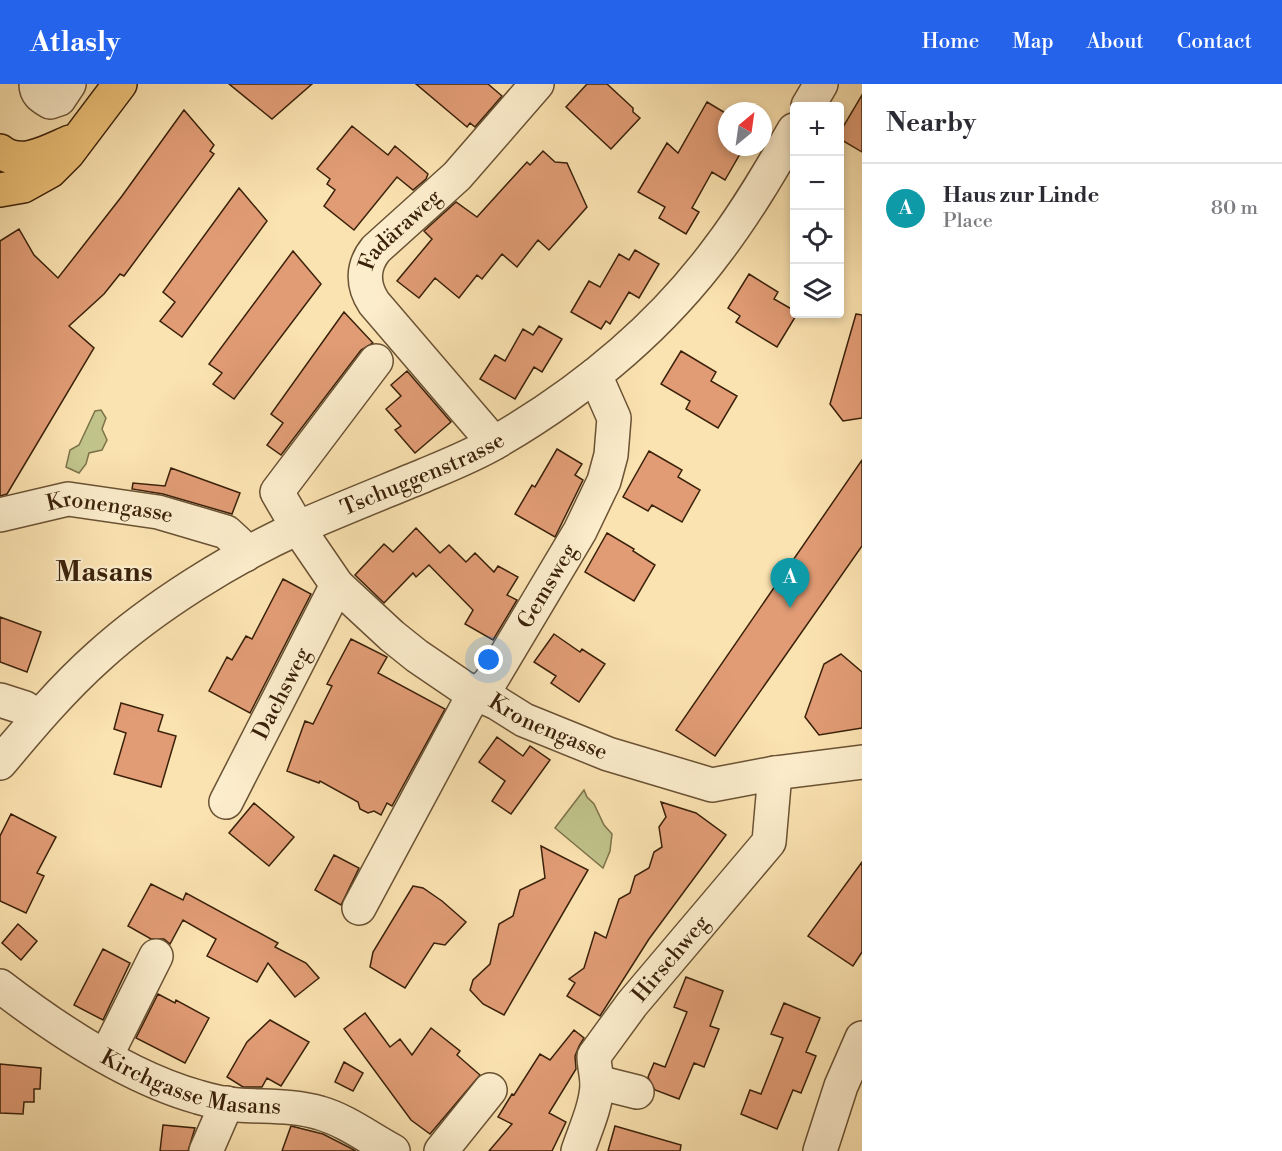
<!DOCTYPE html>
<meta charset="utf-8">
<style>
:root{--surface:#fff;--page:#f2f2f3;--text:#2b2b33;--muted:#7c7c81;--line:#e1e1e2;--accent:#2563eb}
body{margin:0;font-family:"Libre Bodoni",serif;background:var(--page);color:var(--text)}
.controls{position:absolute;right:18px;top:18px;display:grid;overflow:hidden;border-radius:6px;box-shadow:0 3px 9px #0003}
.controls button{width:54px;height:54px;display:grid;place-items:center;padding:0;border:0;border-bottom:2px solid var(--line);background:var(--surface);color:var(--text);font:30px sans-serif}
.compass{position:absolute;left:718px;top:18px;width:54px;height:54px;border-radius:50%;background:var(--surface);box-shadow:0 3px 9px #0003;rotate:29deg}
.you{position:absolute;left:489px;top:576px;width:21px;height:21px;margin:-15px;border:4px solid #fff;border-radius:50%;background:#1a73e8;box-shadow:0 0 0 9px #1a73e833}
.badge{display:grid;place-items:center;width:39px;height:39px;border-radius:50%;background:var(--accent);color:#fff;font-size:20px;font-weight:700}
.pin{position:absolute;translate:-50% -50px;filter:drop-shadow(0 2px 3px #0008)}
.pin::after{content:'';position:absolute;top:32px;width:21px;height:18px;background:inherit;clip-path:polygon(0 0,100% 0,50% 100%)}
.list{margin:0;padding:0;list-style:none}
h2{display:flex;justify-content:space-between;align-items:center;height:78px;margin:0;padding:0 24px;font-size:26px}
h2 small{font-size:20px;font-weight:400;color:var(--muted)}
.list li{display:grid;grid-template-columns:39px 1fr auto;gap:18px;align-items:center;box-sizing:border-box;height:90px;padding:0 24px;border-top:2px solid var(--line)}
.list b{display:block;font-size:22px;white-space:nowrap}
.list p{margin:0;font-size:20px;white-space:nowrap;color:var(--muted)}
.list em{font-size:20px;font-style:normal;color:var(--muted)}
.icon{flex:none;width:33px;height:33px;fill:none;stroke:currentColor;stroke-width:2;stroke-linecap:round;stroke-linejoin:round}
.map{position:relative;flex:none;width:862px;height:1067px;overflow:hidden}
header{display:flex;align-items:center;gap:36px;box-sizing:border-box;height:84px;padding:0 30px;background:var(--accent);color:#fff}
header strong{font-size:28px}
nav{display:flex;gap:33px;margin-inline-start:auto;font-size:21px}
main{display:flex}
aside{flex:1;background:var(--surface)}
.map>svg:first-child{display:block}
</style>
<header>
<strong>Atlasly</strong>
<nav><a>Home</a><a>Map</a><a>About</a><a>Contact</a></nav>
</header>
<main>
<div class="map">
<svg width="862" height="1067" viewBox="0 0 862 1067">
<rect width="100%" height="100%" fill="#fbe3b1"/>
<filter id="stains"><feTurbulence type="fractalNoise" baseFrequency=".00333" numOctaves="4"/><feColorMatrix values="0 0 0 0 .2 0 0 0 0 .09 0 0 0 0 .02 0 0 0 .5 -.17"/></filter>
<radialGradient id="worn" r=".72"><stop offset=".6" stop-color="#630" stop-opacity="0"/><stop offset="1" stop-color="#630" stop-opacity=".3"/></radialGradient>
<path fill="#c0c38a" stroke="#7d724a" stroke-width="1.5" d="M101 326 106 334 102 345 107 356 102 366 89 369 86 380 79 389 66 383 70 366 79 361 95 327Z
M584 706 587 713 594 720 604 741 612 750 610 767 603 784 555 744Z"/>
<path fill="#e19c75" stroke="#3a210a" stroke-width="1.5" d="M229 0H312L272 35Z
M416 0H488L502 12 475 43 470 39 467 43Z
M587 0H607L633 24V28L640 34 611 65 566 23Z
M862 11V68L840 55V48Z
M707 18 727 30V63H744L725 96 712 88 692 124 699 128 686 150 659 134 665 123 638 108 667 59 678 69Z
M184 26 214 61 210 67 214 70 124 192 120 190 104 210 69 242 94 264 7 410 0 412V157L19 145 34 171 58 194 122 112Z
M352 42 388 71 395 62 428 90 426 95 413 106 397 93 354 146 324 122 335 106 327 100 330 95 317 85Z
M543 67 555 78 567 79 587 123 549 166 538 156 517 183 502 170 482 195 477 191 459 214 435 194 419 214 397 197 432 155 424 147 456 118 477 133 527 78 530 81Z
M239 104 267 137 182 253 160 237 175 218 163 208Z
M635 166 659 180 639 214 629 208 610 240 606 237 601 245 571 228 589 197 600 203 619 170 629 176Z
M293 167 321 200 234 315 213 300 222 289 209 280Z
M749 190 778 208 774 215 795 227V230H797L777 263 736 238 740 232 728 224Z
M344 228 373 259 361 266 281 371 267 361 283 339 271 330Z
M856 230 862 231V334L843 337 830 320Z
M539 242 562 255 542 288 534 283 515 315 480 295 495 271 505 277 523 245 533 251Z
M681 267 716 288 711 297 737 312 718 344 686 325 690 317 661 300Z
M407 287 451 338 415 369 395 346 401 342 386 325 401 312 391 301Z
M557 365 582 380 575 391 583 396 555 453 515 430 532 401 535 403Z
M649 367 682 386 678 393 700 406 682 438 652 421 648 427 623 413Z
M862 376V462L715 672 676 646Z
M171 384 240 409 232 430 163 410 132 405 133 399 165 402Z
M416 444 440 469 449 461 466 478 475 469 494 488 498 482 518 493 507 511 517 516 493 556 465 540 473 526 429 481 416 493 413 489 384 519 355 491 384 460 393 468Z
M607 449 634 465 633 467 655 481 634 517 585 488Z
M283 495 311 510 250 629 209 607 227 573 232 576 246 552 252 555Z
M0 533 41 548 27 588 0 578Z
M554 550 580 568 582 565 605 580 579 618 551 599 556 592 534 578Z
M351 555 387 573 378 589 445 625 392 722 387 719 381 731 374 727 368 729 360 725 358 718 320 697 319 699 287 687 305 637 313 640 332 602 327 600Z
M841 570 862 588V644L819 651 805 633 824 580Z
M121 619 163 631 158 647 176 652 161 703 114 690 126 649 114 645Z
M497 653 523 672 530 662 550 676 511 730 492 717 505 697 479 678Z
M661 718 696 729 726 751 649 855 600 932 567 912 575 899 569 895 584 884 595 848 606 854 619 815 630 809 635 792 649 784 654 768 662 763 659 743 666 733Z
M254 719 294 753 269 782 229 749Z
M11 730 56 753 37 789 44 792 26 829 0 817V752Z
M541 762 588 786 504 931 483 920 470 906 473 896 490 880 499 840 513 832 520 806 545 794Z
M334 771 359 784 341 821 315 806Z
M862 778V868L853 882 808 852Z
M151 800 183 816 186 809 278 859 275 863 306 879 319 894 295 913 268 879 257 898 207 872 216 855 183 836 170 860 164 855H151L128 842Z
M413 802 423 804 442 817 466 838 445 861 434 859 405 904 370 883 373 868Z
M18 840 37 857 21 876 2 859Z
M103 865 130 879 103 936 74 921Z
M686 893 723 907 710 942 719 945 704 983 694 979 679 1015 655 1006 648 993 654 979 665 983 687 928 674 923Z
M158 910 175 919 176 916 209 934 185 979 136 954Z
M784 919 820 934 806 968 816 972 801 1009 793 1006 777 1045 741 1030 750 1006 761 1010 783 954 771 950Z
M365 929 390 963 400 955 412 971 431 944 460 967 457 971 480 991 430 1050 411 1036 344 945Z
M270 936 309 958 281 1002 267 994 262 1003H243L227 993 247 958Z
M574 946 584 954 579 962 575 972 576 985 549 1029 566 1038 552 1067H489L512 1040 498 1033 512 1010 514 1011 540 970 550 976Z
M344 978 363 989 353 1007 335 998Z
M0 980 41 984 40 1005H34V1018H24L23 1030 0 1029Z
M163 1041 195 1044 188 1067H160Z
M291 1042 323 1050 356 1067H282Z
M615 1042 681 1061 680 1067H608Z"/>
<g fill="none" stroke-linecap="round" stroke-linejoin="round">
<g stroke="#6a5234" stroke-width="36">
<g id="minor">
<path d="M36 0C36 10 42 13 50 18L59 15 69 0"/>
<path d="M808 22 821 0"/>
<path id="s1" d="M376 277 277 408 298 444 337 501 392 552 417 572 464 604 497 619 524 636 608 670 712 701 775 689 862 678"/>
<path id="s2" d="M494 359 374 219C362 201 362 182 376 165L457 92 537 0"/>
<path id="s3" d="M0 431 68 415 158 428 226 448 238 459 245 471"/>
<path d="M0 616 25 624 38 633"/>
<path id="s4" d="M0 679C31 642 62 605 99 572 153 523 233 473 300 443 341 425 384 408 425 391 449 381 474 371 496 358 582 308 660 244 719 164 747 127 771 86 794 46"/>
<path id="s5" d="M226 718 337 501"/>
<path id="s6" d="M359 824 468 621 490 598 580 447 604 397 611 371 614 334 595 291"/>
<path id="s7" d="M0 902C56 945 130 994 198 1013 211 1017 225 1020 238 1021 265 1023 294 1021 320 1029 345 1036 369 1054 393 1067"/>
<path d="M106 972 156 872"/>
<path d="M597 998 637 1008"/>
<path d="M206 1067 227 1019"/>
<path d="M441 1067 490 1006"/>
<path id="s8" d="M578 1067C585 1046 596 1023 597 1001 597 991 594 982 594 972L632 920 769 758 775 689"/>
<path d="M820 1067 841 1002 862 954"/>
</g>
</g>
<g stroke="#3a210a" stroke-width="36">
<path id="major" d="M0 67C21 84 49 67 70 58
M0 106 23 102 50 87 68 69 120 0"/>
</g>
<use href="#minor" stroke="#fcedcc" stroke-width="33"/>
<use href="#major" stroke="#eec278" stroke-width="33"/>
</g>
<g text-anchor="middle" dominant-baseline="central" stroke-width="4.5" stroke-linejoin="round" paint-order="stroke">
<g font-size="22" fill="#3a210a" stroke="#fcedcc">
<text stroke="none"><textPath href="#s2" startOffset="273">Fadäraweg</textPath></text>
<text stroke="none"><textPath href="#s4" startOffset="519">Tschuggenstrasse</textPath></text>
<text stroke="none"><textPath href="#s3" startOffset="112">Kronengasse</textPath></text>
<text stroke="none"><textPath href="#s6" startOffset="374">Gemsweg</textPath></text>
<text stroke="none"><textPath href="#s5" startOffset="122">Dachsweg</textPath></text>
<text stroke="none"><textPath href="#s1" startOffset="532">Kronengasse</textPath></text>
<text stroke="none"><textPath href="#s8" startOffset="222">Hirschweg</textPath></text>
<text stroke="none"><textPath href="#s7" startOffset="218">Kirchgasse Masans</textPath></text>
</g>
<g font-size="28" font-weight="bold" fill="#3a210a" stroke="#fcedcc">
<text x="104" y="488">Masans</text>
</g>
</g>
<rect width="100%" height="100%" filter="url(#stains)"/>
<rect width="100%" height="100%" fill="url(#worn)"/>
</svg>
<div class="controls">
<button>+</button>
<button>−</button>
<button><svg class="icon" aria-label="locate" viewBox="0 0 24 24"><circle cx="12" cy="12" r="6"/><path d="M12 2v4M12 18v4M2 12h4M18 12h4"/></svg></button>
<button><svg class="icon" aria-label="layers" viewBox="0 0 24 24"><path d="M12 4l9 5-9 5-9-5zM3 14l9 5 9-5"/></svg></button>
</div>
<svg class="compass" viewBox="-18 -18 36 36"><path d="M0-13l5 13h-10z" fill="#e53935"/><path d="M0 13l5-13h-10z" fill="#7c7c81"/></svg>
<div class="you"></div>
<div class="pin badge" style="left:790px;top:524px;background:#0f9aa8">A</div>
</div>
<aside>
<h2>Nearby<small></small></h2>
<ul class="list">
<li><span class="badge" style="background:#0f9aa8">A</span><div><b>Haus zur Linde</b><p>Place</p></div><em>80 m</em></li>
</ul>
</aside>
</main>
